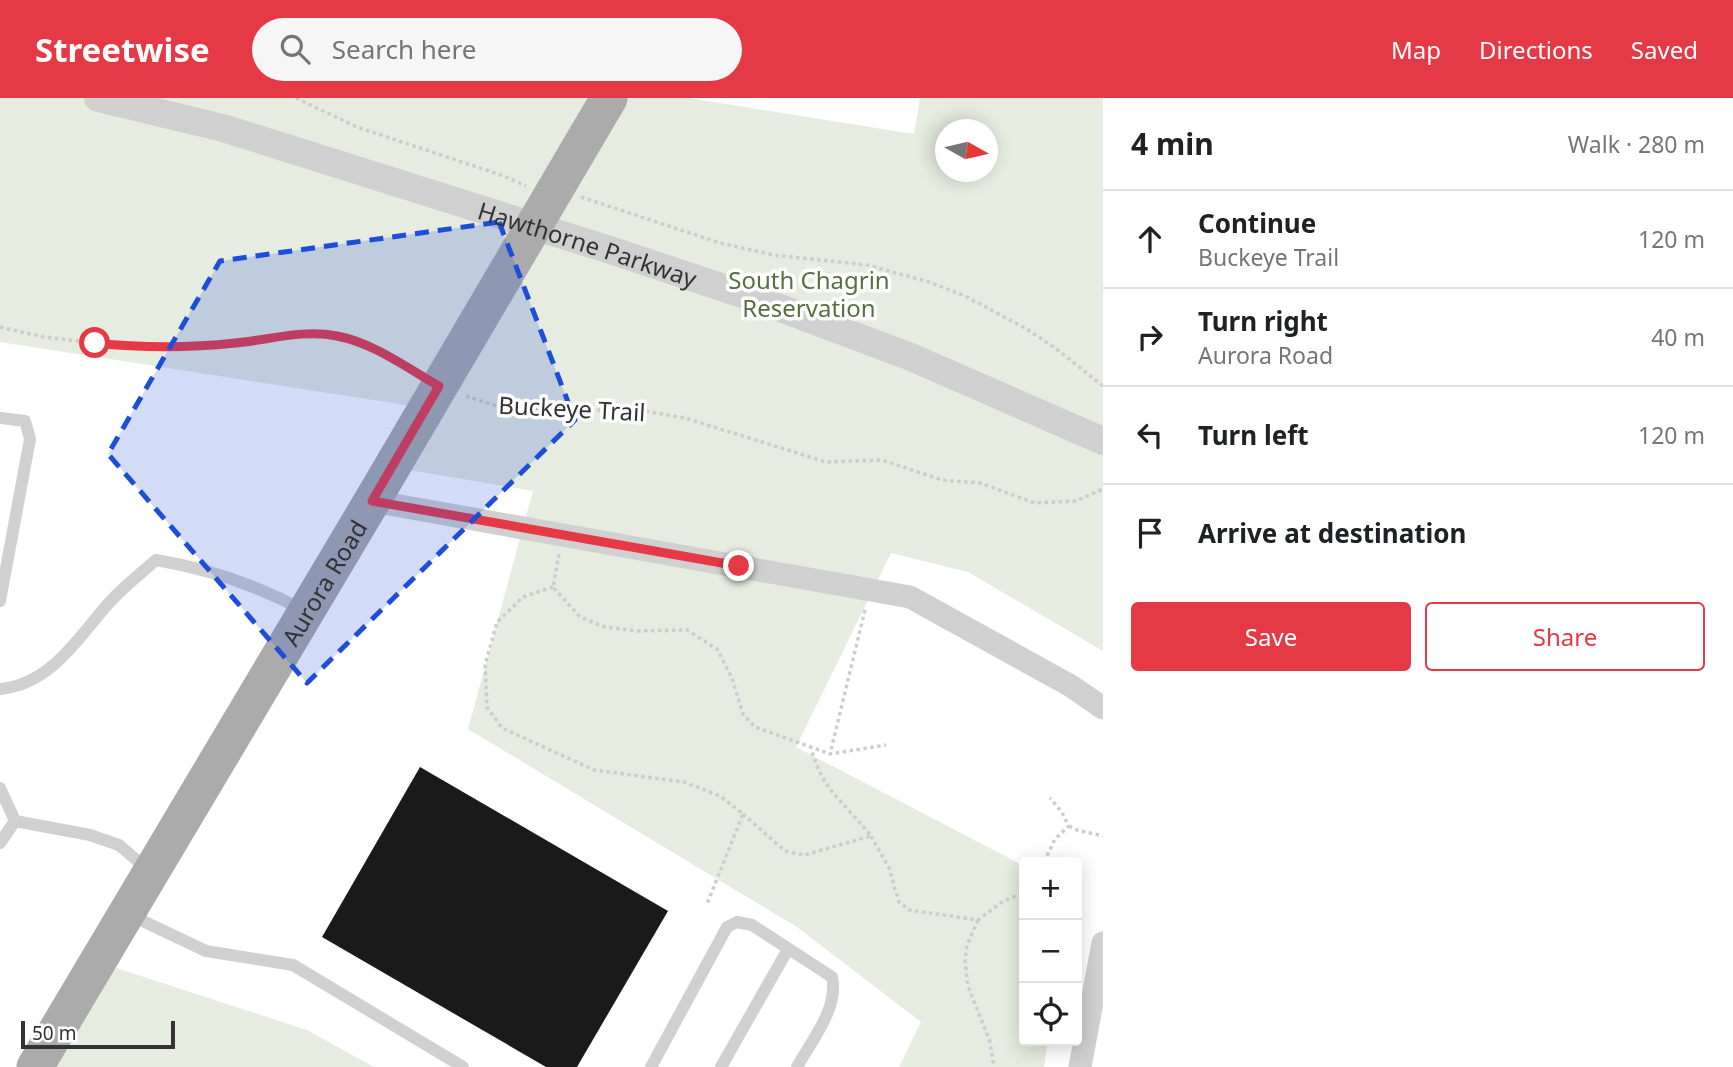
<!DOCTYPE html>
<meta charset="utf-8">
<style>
:root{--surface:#fff;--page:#f6f6f6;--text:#202124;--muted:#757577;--line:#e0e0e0;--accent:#e63946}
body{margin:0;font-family:"Noto Sans",sans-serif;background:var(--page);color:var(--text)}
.controls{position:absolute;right:21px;bottom:21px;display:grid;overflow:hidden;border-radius:7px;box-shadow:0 4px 18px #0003}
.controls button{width:63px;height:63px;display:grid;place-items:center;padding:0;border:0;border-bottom:2px solid var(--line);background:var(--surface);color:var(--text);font:35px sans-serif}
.compass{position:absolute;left:935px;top:21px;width:63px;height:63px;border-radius:50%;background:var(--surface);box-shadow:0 4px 18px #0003;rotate:98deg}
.scale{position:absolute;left:21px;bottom:18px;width:154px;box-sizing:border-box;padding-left:7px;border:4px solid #333;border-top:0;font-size:19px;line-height:24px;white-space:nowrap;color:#333;-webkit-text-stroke:5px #fff;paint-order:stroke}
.stop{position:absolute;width:21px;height:21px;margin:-16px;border:5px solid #e63946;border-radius:50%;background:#fff}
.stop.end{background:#e63946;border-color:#fff;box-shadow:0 2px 7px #0008}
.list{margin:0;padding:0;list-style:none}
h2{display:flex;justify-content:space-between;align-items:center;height:91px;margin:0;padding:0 28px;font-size:30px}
h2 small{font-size:23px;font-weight:400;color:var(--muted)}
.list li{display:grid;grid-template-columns:46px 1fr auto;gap:21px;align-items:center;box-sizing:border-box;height:98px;padding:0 28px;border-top:2px solid var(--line)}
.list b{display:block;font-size:26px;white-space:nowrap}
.list p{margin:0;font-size:23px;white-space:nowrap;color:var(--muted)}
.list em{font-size:23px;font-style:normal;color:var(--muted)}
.actions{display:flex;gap:14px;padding:21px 28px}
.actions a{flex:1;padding:16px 0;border:2px solid var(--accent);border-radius:7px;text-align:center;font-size:24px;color:var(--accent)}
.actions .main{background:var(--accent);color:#fff}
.icon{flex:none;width:38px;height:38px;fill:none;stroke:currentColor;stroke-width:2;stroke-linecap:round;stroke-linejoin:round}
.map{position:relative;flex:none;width:1103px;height:969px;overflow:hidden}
header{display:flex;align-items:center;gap:42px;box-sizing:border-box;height:98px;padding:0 35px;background:var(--accent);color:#fff}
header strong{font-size:33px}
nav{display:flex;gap:38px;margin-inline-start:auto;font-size:24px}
.search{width:490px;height:63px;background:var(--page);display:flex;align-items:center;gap:18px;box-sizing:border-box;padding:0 24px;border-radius:38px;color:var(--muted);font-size:26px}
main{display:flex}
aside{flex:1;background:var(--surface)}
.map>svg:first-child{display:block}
</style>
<header>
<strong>Streetwise</strong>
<div class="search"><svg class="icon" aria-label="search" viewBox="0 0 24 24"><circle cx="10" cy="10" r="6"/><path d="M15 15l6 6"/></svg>Search here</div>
<nav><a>Map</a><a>Directions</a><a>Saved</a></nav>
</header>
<main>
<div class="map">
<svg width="1103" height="969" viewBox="0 0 1103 969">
<rect width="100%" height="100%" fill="#fff"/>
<path fill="#e6ecdf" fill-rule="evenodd" d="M0 0H689L914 36 920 0H1103V553L968 474 891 455 796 649 1024 768V943H1048L1044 969H899L921 924 797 829 468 631 533 393 392 369 425 310 0 244ZM946 32H988V74H946Z
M98 864 307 932 374 969H35Z"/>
<path fill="#1a1a1a" d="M420 669 668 813 577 969H546L322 839Z"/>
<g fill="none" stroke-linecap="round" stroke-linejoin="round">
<path stroke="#cdcdcd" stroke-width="3.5" stroke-dasharray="3.5 3.5" stroke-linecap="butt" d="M296 0 357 29 504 78 526 88
M581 99 720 145 774 157 867 167 929 184 963 197 1025 230 1055 250 1103 288
M0 229 44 239 132 249 237 245 300 236 338 238 381 254 415 274
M466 298 493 307 573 314 628 310 685 320 826 364 882 362 942 382 980 385 1035 405 1076 403 1103 391
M559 456 553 489 580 519 605 529 638 533 687 532 717 551 732 580 743 616 755 629 830 656
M553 489 523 499 497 524 485 567 487 609 502 630 594 672 684 684 720 698 743 716 707 806
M865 512 830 656 886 647
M743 716 785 753 804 757 871 738C844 704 823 694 811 650
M1069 728 1077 732 1103 738
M871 738 889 770 899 804 909 812 978 822 1002 804 1024 794
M1044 764 1055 741 1069 728 1061 713 1050 700
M978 822 967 847 965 863 968 888 990 944 994 969"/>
<path stroke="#d0d0d0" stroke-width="12" d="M0 320 25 323 30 341 0 503
M0 591C51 586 77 541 108 506 122 490 140 476 156 462 210 471 256 487 303 512
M0 690 15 723
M15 723 90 737 119 747 148 772
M0 745 15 723
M130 817 206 853 293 867 463 969
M651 969 727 829 737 824 752 827 832 879C839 910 812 942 797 969
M721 969 788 851"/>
<path stroke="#d0d0d0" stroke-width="23" d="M372 403 910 499 1071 588 1103 610
M1080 969 1103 845"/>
<path stroke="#d0d0d0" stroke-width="28" id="s1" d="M98 0 223 30 607 151 751 199 911 259 1103 343"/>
<path stroke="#ababab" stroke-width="37" id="s2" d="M35 969 372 403 609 0"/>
</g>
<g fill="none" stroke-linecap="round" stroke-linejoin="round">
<path stroke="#e63946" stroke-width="9" d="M95 245C142 250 189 250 235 245 269 242 303 231 337 238 374 245 407 270 439 288L372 403 739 468"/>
</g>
<path fill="#1d4ed8" fill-opacity="0.2" stroke="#1d4ed8" stroke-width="5" stroke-dasharray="14 9" stroke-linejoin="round" d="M499 124 575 322 307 585 108 356 220 163Z"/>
<g text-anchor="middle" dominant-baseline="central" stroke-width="7" stroke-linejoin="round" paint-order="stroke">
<g font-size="24" fill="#333" stroke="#fff">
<text stroke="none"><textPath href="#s1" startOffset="511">Hawthorne Parkway</textPath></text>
<text transform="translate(572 310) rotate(3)">Buckeye Trail</text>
<text stroke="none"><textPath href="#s2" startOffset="564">Aurora Road</textPath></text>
</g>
<g font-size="24" fill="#56703f" stroke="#fff">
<text x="809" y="181">South Chagrin<tspan x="809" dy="28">Reservation</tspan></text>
</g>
</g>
</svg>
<div class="controls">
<button>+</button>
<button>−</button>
<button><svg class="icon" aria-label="locate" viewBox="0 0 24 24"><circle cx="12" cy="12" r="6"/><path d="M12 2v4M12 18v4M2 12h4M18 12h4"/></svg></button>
</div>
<svg class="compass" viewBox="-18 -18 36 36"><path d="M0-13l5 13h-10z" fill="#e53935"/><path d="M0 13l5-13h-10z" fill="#757577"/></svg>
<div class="scale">50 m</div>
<div class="stop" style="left:95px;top:245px"></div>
<div class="stop end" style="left:739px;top:468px"></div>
</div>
<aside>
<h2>4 min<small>Walk · 280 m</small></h2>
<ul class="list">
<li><svg class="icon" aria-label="ahead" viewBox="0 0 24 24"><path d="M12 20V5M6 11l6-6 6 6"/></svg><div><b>Continue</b><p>Buckeye Trail</p></div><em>120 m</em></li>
<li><svg class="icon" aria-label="right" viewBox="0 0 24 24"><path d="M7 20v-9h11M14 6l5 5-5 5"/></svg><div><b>Turn right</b><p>Aurora Road</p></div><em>40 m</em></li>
<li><svg class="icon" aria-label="left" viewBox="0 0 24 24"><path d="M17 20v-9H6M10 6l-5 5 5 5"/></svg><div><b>Turn left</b></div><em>120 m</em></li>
<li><svg class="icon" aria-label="arrive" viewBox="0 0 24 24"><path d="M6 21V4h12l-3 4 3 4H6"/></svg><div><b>Arrive at destination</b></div></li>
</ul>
<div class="actions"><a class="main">Save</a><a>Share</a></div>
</aside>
</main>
